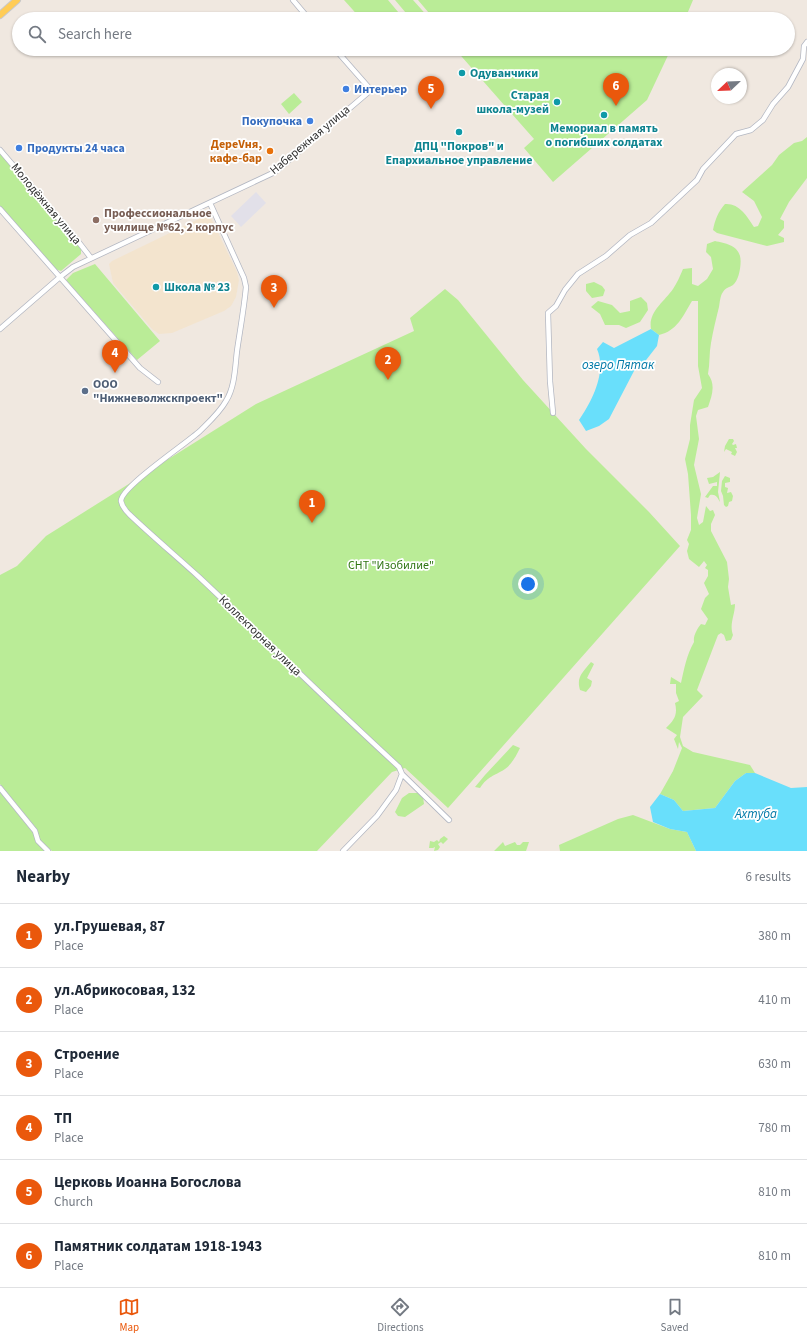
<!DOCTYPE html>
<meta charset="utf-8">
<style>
:root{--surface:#fff;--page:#f6f6f7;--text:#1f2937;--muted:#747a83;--line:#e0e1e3;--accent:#ea580c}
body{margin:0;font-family:"Source Sans 3",sans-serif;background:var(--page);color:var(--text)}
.compass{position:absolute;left:711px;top:68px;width:36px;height:36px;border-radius:50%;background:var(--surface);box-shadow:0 1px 3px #0004;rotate:247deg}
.you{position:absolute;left:528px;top:584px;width:14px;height:14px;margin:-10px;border:3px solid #fff;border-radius:50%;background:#1a73e8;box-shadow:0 0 0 6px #1a73e833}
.badge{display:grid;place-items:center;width:26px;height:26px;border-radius:50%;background:var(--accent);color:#fff;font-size:13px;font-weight:700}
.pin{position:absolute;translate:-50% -33px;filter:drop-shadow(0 1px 2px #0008)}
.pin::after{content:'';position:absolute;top:21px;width:14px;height:12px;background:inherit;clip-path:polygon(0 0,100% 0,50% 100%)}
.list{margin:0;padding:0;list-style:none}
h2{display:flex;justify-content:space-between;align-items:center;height:52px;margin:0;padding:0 16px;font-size:17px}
h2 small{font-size:13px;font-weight:400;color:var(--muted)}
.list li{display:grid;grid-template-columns:26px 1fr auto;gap:12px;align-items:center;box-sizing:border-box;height:64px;padding:0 16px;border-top:1px solid var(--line)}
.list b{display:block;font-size:15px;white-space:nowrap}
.list p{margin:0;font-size:13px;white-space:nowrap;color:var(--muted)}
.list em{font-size:13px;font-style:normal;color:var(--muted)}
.icon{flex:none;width:22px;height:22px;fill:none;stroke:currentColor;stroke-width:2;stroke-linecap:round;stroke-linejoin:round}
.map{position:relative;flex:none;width:807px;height:851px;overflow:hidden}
.search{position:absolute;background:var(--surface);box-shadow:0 1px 3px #0004;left:12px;right:12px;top:12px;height:44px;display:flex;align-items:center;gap:10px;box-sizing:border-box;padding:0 14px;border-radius:22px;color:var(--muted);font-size:15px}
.sheet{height:436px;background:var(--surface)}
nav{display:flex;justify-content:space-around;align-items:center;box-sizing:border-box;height:56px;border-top:1px solid var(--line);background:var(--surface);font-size:11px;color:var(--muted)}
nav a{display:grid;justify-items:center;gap:2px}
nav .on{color:var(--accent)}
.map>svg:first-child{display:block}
</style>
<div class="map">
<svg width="807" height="851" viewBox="0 0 807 851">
<rect width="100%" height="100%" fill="#f0e8e0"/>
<path fill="#e2e0e9" d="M256 192 266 203 241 227 231 216Z"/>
<path fill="#f3e4ce" d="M209 214 237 272 239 280 236 297 231 306 224 311 172 333 159 334 152 329 113 283 109 264 112 261Z"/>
<path fill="#baec97" d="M344 0H388L404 19H361Z
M395 0H413L430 19H411Z
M418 0H693L685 19H434Z
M455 49H671L647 100 553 182 524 148 534 139Z
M294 93 302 102 289 114 281 104Z
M807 137V178L789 202 780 219 784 221V228L778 235 784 238V242L767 246 717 233 713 230C715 220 718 212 725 204 739 203 747 216 754 227L758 226 762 217 754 201 742 192 772 165 779 155 794 143 802 141Z
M0 153 81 247V254L61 271 55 269 0 208Z
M715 241C725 243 737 245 740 256 742 263 739 281 733 285 730 287 725 288 723 292 720 296 720 302 719 307 716 319 713 331 711 343 709 353 710 364 708 374 716 385 712 395 708 407L698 410 696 416 699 439 694 465 701 494 697 518 699 525 703 522 706 506 710 511 713 510 715 515 711 524V531L727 562 729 579 728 587 731 605 735 604C735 615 729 624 733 635L731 640 726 641 724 635 721 633 718 635 697 690 703 696 683 717 680 737 683 746 693 752 750 765 755 773H746L735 781 715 808 683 811 674 800 660 794 673 771 682 748 679 742 678 749 674 739 677 735 666 728C674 720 678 715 675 703L679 701 676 693V684H670L671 677 681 683C684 669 687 654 694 642 693 636 697 629 701 624L705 625 708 619 701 609 705 598 709 594 704 583 708 576V570L705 568 707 565 704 561 699 567 689 559 687 551 689 544 687 540 691 530V515L688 474 685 459 690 439V425L694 400 702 388 698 366V301H692C683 316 677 331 659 335L651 329C648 312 664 302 673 289 677 283 680 276 683 269L692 268V284L698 286 707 279 713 269 711 257 706 252 707 244Z
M95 264 160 341 137 360 66 280 73 273Z
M594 282 602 286 605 290 603 296 592 298 586 291V284Z
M445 289 458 300 523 380 586 449 649 512 680 546 448 808 405 768 392 772 317 851H52L39 839 37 829 0 784V575L17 566 46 536 256 404 414 331 410 318Z
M641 297 647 303 648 310 640 322 626 328 619 325H605L600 314 591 307 598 301 612 305 620 313 630 311V301Z
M729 439H733L734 441 732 444 733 445 736 444 737 448H735L737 452 735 456 731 454 732 452 726 449 724 452 725 446Z
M720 472 718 492 720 502C717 497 716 494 710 495L708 498 705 497 713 486H717V482L709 484 707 478 713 477Z
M725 476 730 478V482L725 483V487L728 488 727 493 731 492 733 496 732 501 729 502 728 506 726 507 724 505 723 496 721 491 722 481Z
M591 662 594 664 587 678 592 681 591 686 586 692 580 690C576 677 583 672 591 662Z
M513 745 520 748C516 756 512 764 505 769 493 777 489 775 480 788L475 787 485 775Z
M0 792 34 834 36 842 45 851H0Z
M409 793H419L423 797 424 804 405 817 398 816 395 812 402 798Z
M633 815 670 829 687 832 696 851H560L559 845 618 819Z
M444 836 448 839 443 844 441 842 438 844 440 847 438 850 434 851 435 847 433 848H429L430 841 434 842 437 840 439 842 440 839Z
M503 842 505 846 515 842 517 845H520L523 842H529L526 851H494Z"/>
<path fill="#69dffb" d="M651 329 659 335 657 346 643 364 634 371 609 419 599 426 586 431 579 420C592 401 607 372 597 349L603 342 614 348Z
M746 773H755L791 788 807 787V851H696L687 832 670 829 653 822 650 807 660 794 674 800 683 811 715 808 735 781Z"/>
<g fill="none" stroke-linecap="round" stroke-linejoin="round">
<g stroke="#b3b7c2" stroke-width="6">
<path id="minor" d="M293 0 309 19
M0 150 77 240 91 258
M210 203 244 278 246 287C244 309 240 330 237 351 235 367 235 387 226 401 220 412 209 422 200 431 187 443 121 487 121 501 122 506 126 511 129 514 152 536 176 556 199 577 266 640 331 705 399 767L402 774 449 820
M0 209 140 368 158 382
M0 329 60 277 73 267 275 172 371 90 335 49
M553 413 550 381 548 313 556 306 565 290 578 274 606 256 630 235 651 223 697 180 703 169 736 134 751 130 763 120 773 104 788 87 803 59 804 46 807 42
M0 788 35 831 38 841 48 851
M343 851 377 816 396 790 402 774"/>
</g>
<g stroke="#c9c9c9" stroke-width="8">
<path id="major" d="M0 15 17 0"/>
</g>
<use href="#minor" stroke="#fff" stroke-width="4.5"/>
<use href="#major" stroke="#ffcc56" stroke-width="6"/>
</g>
<g fill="#0f9aa8" stroke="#fff" stroke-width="1.5">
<circle cx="462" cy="73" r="4"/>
<circle cx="557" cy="102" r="4"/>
<circle cx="604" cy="115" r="4"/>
<circle cx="459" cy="132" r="4"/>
<circle cx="156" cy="287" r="4"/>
</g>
<g fill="#3f7fe0" stroke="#fff" stroke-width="1.5">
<circle cx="346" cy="89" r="4"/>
<circle cx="310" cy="121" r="4"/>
<circle cx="19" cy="148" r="4"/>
</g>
<circle fill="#e8710a" stroke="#fff" stroke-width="1.5" cx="270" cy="151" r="4"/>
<circle fill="#8d6e63" stroke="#fff" stroke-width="1.5" cx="96" cy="220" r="4"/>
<circle fill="#5c6f8a" stroke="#fff" stroke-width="1.5" cx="85" cy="391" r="4"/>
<g text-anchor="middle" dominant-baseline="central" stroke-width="3.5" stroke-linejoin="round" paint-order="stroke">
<g font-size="12" font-weight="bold" fill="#0d838f" stroke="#fff" text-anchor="start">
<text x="470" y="73">Одуванчики</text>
<text x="549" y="95" text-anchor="end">Старая<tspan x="549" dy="14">школа-музей</tspan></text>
<text x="604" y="128" text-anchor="middle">Мемориал в память<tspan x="604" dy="14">о погибших солдатах</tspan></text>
<text x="459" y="146" text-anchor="middle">ДПЦ "Покров" и<tspan x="459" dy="14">Епархиальное управление</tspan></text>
<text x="164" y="287">Школа № 23</text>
</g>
<g font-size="12" font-weight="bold" fill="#366cbe" stroke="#fff" text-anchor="start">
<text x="354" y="89">Интерьер</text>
<text x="302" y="121" text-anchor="end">Покупочка</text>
<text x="27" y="148">Продукты 24 часа</text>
</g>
<g font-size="12" fill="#2e2e2e" stroke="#fff">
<text transform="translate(310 140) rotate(-40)">Набережная улица</text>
<text transform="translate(46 204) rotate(50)">Молодёжная улица</text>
<text transform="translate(260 636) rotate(44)">Коллекторная улица</text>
</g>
<g font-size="12" font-weight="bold" fill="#c56008" stroke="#fff" text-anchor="end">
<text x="262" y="144">ДереVня,<tspan x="262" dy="14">кафе-бар</tspan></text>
</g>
<g font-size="12" font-weight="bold" fill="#785e54" stroke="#fff" text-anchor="start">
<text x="104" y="213">Профессиональное<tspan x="104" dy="14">училище №62, 2 корпус</tspan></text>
</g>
<g font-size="12" font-weight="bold" fill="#4e5e75" stroke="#fff" text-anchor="start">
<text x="93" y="384">ООО<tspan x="93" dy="14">"Нижневолжскпроект"</tspan></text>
</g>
<g font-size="12" fill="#2f7513" stroke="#fff">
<text x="391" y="565">СНТ "Изобилие"</text>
</g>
<g font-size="13" font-style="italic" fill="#017aa8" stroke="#fff">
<text x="618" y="365">озеро Пятак</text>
<text x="756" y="814">Ахтуба</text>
</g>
</g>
</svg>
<svg class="compass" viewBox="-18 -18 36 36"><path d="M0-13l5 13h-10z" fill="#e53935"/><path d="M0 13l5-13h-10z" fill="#747a83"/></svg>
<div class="you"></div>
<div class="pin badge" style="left:312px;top:523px">1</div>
<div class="pin badge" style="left:388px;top:380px">2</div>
<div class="pin badge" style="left:274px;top:308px">3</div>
<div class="pin badge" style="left:115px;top:373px">4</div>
<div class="pin badge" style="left:431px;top:109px">5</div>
<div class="pin badge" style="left:616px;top:106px">6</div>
<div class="search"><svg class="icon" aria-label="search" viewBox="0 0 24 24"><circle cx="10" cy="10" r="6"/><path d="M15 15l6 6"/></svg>Search here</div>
</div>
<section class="sheet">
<h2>Nearby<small>6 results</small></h2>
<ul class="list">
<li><span class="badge">1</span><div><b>ул.Грушевая, 87</b><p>Place</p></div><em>380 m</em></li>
<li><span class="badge">2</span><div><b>ул.Абрикосовая, 132</b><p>Place</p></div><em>410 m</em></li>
<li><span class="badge">3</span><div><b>Строение</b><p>Place</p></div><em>630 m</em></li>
<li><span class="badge">4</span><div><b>ТП</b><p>Place</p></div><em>780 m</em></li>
<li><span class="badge">5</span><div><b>Церковь Иоанна Богослова</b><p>Church</p></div><em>810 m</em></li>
<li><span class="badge">6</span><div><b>Памятник солдатам 1918-1943</b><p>Place</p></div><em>810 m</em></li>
</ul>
</section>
<nav>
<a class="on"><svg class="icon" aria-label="map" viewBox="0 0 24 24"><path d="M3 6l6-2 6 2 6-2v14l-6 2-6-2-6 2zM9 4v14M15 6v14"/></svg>Map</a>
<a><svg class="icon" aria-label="directions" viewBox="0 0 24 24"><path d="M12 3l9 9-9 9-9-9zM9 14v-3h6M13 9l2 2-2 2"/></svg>Directions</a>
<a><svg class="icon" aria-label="saved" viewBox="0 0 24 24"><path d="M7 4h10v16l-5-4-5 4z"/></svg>Saved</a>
</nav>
